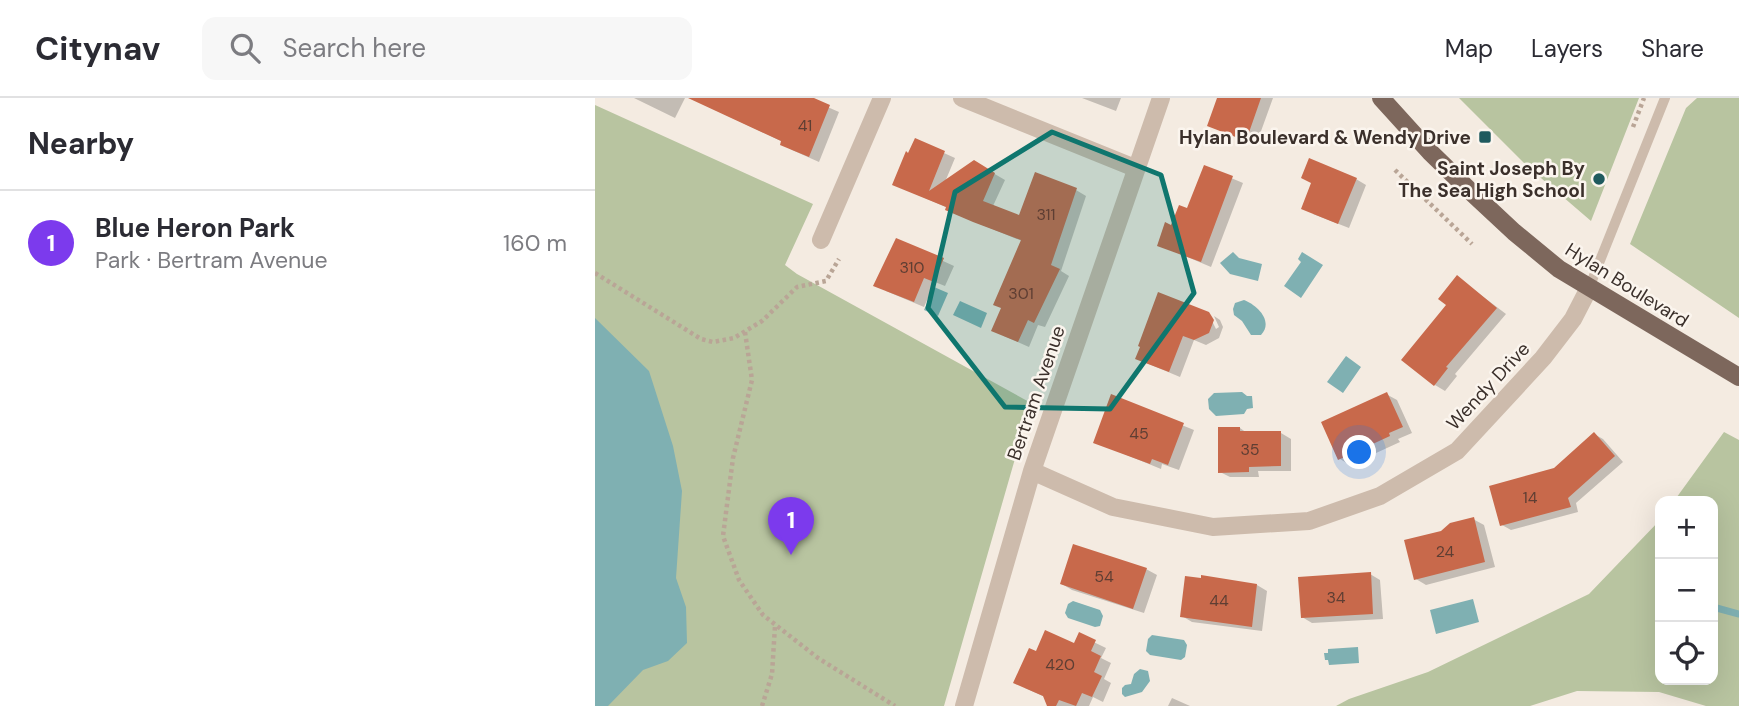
<!DOCTYPE html>
<meta charset="utf-8">
<style>
:root{--surface:#fff;--page:#f7f7f7;--text:#2b2b33;--muted:#7c7c81;--line:#e1e1e2;--accent:#7c3aed}
body{margin:0;font-family:"DM Sans",sans-serif;background:var(--page);color:var(--text)}
.controls{position:absolute;right:21px;bottom:21px;display:grid;overflow:hidden;border-radius:14px;box-shadow:0 7px 28px #0002}
.controls button{width:63px;height:63px;display:grid;place-items:center;padding:0;border:0;border-bottom:2px solid var(--line);background:var(--surface);color:var(--text);font:35px sans-serif}
.you{position:absolute;left:765px;top:355px;width:24px;height:24px;margin:-18px;border:5px solid #fff;border-radius:50%;background:#1a73e8;box-shadow:0 0 0 10px #1a73e833}
.badge{display:grid;place-items:center;width:46px;height:46px;border-radius:50%;background:var(--accent);color:#fff;font-size:23px;font-weight:700}
.pin{position:absolute;translate:-50% -58px;filter:drop-shadow(0 2px 4px #0008)}
.pin::after{content:'';position:absolute;top:37px;width:24px;height:21px;background:inherit;clip-path:polygon(0 0,100% 0,50% 100%)}
.list{margin:0;padding:0;list-style:none}
h2{display:flex;justify-content:space-between;align-items:center;height:91px;margin:0;padding:0 28px;font-size:30px}
h2 small{font-size:23px;font-weight:400;color:var(--muted)}
.list li{display:grid;grid-template-columns:46px 1fr auto;gap:21px;align-items:center;box-sizing:border-box;height:105px;padding:0 28px;border-top:2px solid var(--line)}
.list b{display:block;font-size:26px;white-space:nowrap}
.list p{margin:0;font-size:23px;white-space:nowrap;color:var(--muted)}
.list em{font-size:23px;font-style:normal;color:var(--muted)}
.icon{flex:none;width:38px;height:38px;fill:none;stroke:currentColor;stroke-width:2;stroke-linecap:round;stroke-linejoin:round}
.map{position:relative;flex:none;width:1144px;height:608px;overflow:hidden}
header{display:flex;align-items:center;gap:42px;box-sizing:border-box;height:98px;padding:0 35px;background:var(--surface);border-bottom:2px solid var(--line)}
header strong{font-size:33px}
nav{display:flex;gap:38px;margin-inline-start:auto;font-size:24px}
.search{width:490px;height:63px;background:var(--page);display:flex;align-items:center;gap:18px;box-sizing:border-box;padding:0 24px;border-radius:14px;color:var(--muted);font-size:26px}
main{display:flex}
aside{flex:1;background:var(--surface)}
.map>svg:first-child{display:block}
</style>
<header>
<strong>Citynav</strong>
<div class="search"><svg class="icon" aria-label="search" viewBox="0 0 24 24"><circle cx="10" cy="10" r="6"/><path d="M15 15l6 6"/></svg>Search here</div>
<nav><a>Map</a><a>Layers</a><a>Share</a></nav>
</header>
<main>
<aside>
<h2>Nearby<small></small></h2>
<ul class="list">
<li><span class="badge">1</span><div><b>Blue Heron Park</b><p>Park · Bertram Avenue</p></div><em>160 m</em></li>
</ul>
</aside>
<div class="map">
<svg width="1144" height="608" viewBox="0 0 1144 608">
<rect width="100%" height="100%" fill="#f4ebe1"/>
<path fill="#b8c4a0" d="M864 0H1044L996 123 932 68Z
M1102 0H1144V220L1035 146 1091 10Z
M0 7 218 106 190 167 202 176 436 305 349 608H0Z
M1129 334 1144 342V608H1111L1064 594 982 593 935 608H741L754 601 833 574 994 496 1065 422V582H1118V403H1079Z"/>
<path fill="#7fb0b2" d="M638 154 644 160 667 166 663 183 635 176 625 165Z
M707 154 728 167 706 200 689 188 706 164 703 161Z
M339 189 353 195 343 218 329 212Z
M649 202C662 207 679 223 666 237H656L647 223 639 217 638 211 640 205Z
M365 203 392 215 386 230 358 217Z
M0 220 54 273 78 348 87 393 81 480 91 509 92 545 73 563 48 572 13 608H0Z
M751 258 766 269 748 295 732 284Z
M647 294 652 298H657L658 310 652 311 649 316 621 318 614 311 613 301 619 295Z
M878 501 884 524 841 536 835 512Z
M478 503 505 512 508 518 505 528 500 529 473 520 470 515 473 506Z
M557 537 589 542 592 547 590 559 586 562 555 557 551 553 553 541Z
M763 549 764 565 734 567 733 562H730L729 555H733V551Z
M545 571 553 573 555 583 547 594 530 599 527 596V590L530 587 536 586 539 576Z"/>
<path fill="#0003" d="M39 0H90L80 20Z
M95 0H212L244 14 224 64 197 52 187 46 188 44Z
M487 0H526L521 13Z
M623 0H678L661 47 614 28Z
M320 42 360 60 350 84 379 64 410 82 398 108 425 119 481 92 491 98 466 173 474 178 450 229 443 227 434 249 409 238 408 211 427 143 363 117 353 110 300 87Z
M610 69 648 85 616 169 564 147 593 112Z
M761 81 771 87 754 130 718 116Z
M302 142 359 168 350 188 340 184 329 209 291 193Z
M862 179 911 216 860 276 862 278 850 293 840 287 853 207Z
M613 215 621 231 624 229 619 218 625 222 628 229 624 240 611 247 599 242 585 279 542 261Z
M791 296 802 302 817 335 803 341 805 344 755 367 745 361Z
M517 299 599 332 584 372 567 366 566 371 500 344Z
M645 330 652 335H686L696 341V373H663L664 379H635L625 374Z
M999 336 1008 341 1028 364 981 405 983 414 916 432 907 427 960 372Z
M878 421 889 427 900 469 831 487 821 481 847 434Z
M551 471 562 477 549 515 477 492 467 486Z
M775 476 785 482 788 521 717 525 707 519Z
M592 480 662 487 672 493 667 533 597 524 587 518Z
M484 537 511 550 506 560 516 565 509 581 516 585 508 604 498 599 494 608H454L450 599 430 590 442 555 480 547Z
M577 600 595 608H573Z"/>
<g fill="none" stroke-linecap="round" stroke-linejoin="round">
<path stroke="#7fb0b2" stroke-width="7" d="M1118 509 1144 516"/>
</g>
<path fill="#c8694b" d="M93 0H219L235 7 214 59 185 47 186 43Z
M622 0H666L651 43 612 28Z
M320 40 350 53 334 93 379 62 400 75 388 103 424 117 440 74 482 90 456 167 465 171 439 225 433 222 423 244 396 233 406 210 398 207 426 142 378 124 350 112 351 109 297 87 311 53 313 55Z
M714 60 762 80 743 126 706 111 716 85 706 80Z
M609 67 638 78 606 164 562 148 570 124 576 127 584 107 592 110Z
M301 140 349 160 339 184 329 180 319 204 278 188Z
M862 177 902 210 851 269 853 270 839 288 806 262 851 207 843 201Z
M563 194 614 214 619 222 614 235 599 242 588 238 574 274 540 261 545 249 543 248Z
M792 294 808 329 794 335 795 338 743 362 726 324Z
M516 296 589 325 573 367 557 361 555 366 498 345Z
M623 329H645V333H686V368L654 369V374L623 375Z
M999 334 1020 358 973 400 976 409 905 428 894 388 959 370Z
M879 419 890 464 819 482 809 442 846 433 855 425Z
M478 446 552 470 538 511 465 486Z
M776 474 778 516 706 520 703 479Z
M606 477 662 486 657 529 585 519 590 478 606 480Z
M450 532 479 545 484 534 501 542 496 553 506 558 499 574 507 578 497 599 487 595 481 608 464 602 461 608H452L448 598 418 585 434 550 441 553Z"/>
<g fill="none" stroke-linecap="round" stroke-linejoin="round">
<path stroke="#b9a596" stroke-width="4.5" stroke-dasharray="3.5 3.5" stroke-linecap="butt" d="M1038 29 1049 0
M800 72 877 146
M0 175 106 241 118 244 139 240 167 223 202 189 231 183 244 161
M150 234 157 282 138 360 128 438 144 482 168 517 223 560 300 608
M167 608 177 576 180 528"/>
<path stroke="#cdbbac" stroke-width="10" d="M994 190 1070 0"/>
<path stroke="#cdbbac" stroke-width="18" d="M367 0 540 70
M226 142 287 0
M437 373 518 409 618 429 714 423 785 398 862 353 948 260 978 221 994 190
M369 608 437 373 566 0"/>
<path stroke="#7d675c" stroke-width="18" d="M786 0 835 54 874 92 919 134 964 171 1144 279"/>
</g>
<path fill="#0f766e" fill-opacity="0.2" stroke="#0f766e" stroke-width="5" stroke-linejoin="round" d="M457 34 566 77 599 195 515 311 410 309 333 210 360 94Z"/>
<g fill="#1f5a5e" stroke="#fbf5ee" stroke-width="2.5">
<rect x="883" y="32" width="14" height="14" rx="3.5"/>
<circle cx="1004" cy="81" r="7"/>
</g>
<g text-anchor="middle" dominant-baseline="central" stroke-width="5" stroke-linejoin="round" paint-order="stroke">
<g font-size="16" fill="#5e3e33">
<text x="210" y="27">41</text>
<text x="451" y="116">311</text>
<text x="317" y="169">310</text>
<text x="426" y="195">301</text>
<text x="544" y="335">45</text>
<text x="655" y="351">35</text>
<text x="935" y="399">14</text>
<text x="850" y="453">24</text>
<text x="509" y="478">54</text>
<text x="741" y="499">34</text>
<text x="624" y="502">44</text>
<text x="465" y="566">420</text>
</g>
<g font-size="19" font-weight="bold" fill="#3b302b" stroke="#fbf5ee" text-anchor="end">
<text x="876" y="39">Hylan Boulevard &amp; Wendy Drive</text>
<text x="990" y="70">Saint Joseph By<tspan x="990" dy="22">The Sea High School</tspan></text>
</g>
<g font-size="19" fill="#3b302b" stroke="#fbf5ee">
<text transform="translate(1032 187) rotate(32)">Hylan Boulevard</text>
<text transform="translate(893 288) rotate(-47)">Wendy Drive</text>
<text transform="translate(441 295) rotate(-71)">Bertram Avenue</text>
</g>
</g>
</svg>
<div class="controls">
<button>+</button>
<button>−</button>
<button><svg class="icon" aria-label="locate" viewBox="0 0 24 24"><circle cx="12" cy="12" r="6"/><path d="M12 2v4M12 18v4M2 12h4M18 12h4"/></svg></button>
</div>
<div class="you"></div>
<div class="pin badge" style="left:196px;top:457px">1</div>
</div>
</main>
